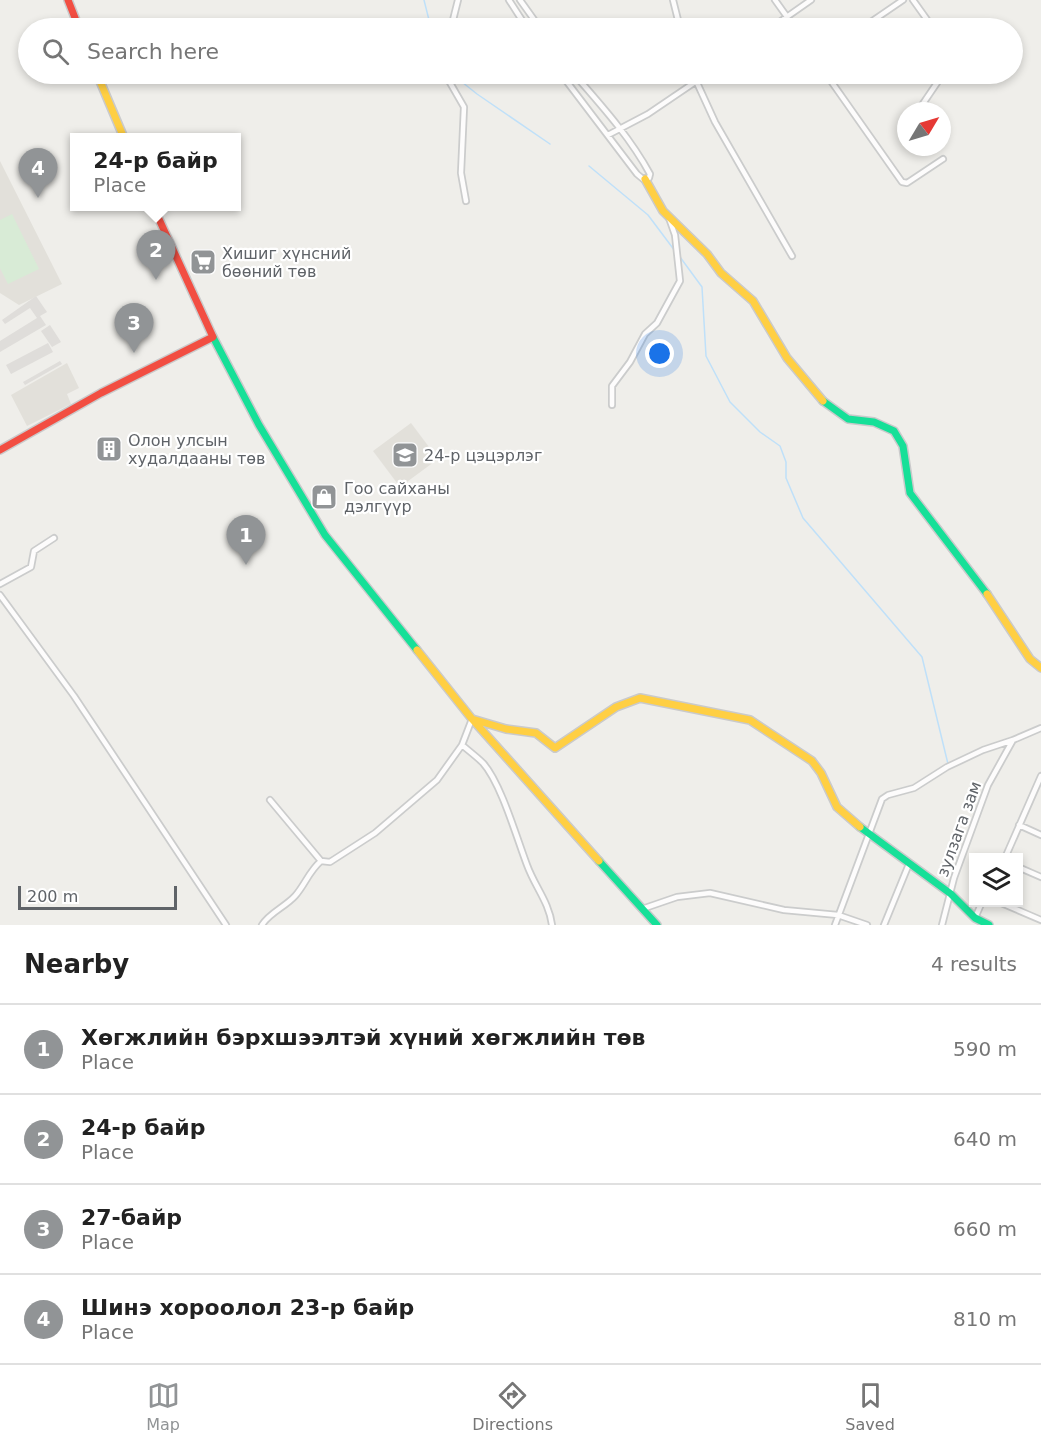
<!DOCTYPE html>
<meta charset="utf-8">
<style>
:root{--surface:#fff;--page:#f2f2f2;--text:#222;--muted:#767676;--line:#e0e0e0;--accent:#919496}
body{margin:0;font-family:"DejaVu Sans",sans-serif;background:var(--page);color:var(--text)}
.controls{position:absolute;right:18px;bottom:18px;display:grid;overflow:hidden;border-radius:0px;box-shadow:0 3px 9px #0003}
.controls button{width:54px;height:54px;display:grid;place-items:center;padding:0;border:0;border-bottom:2px solid var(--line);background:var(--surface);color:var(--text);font:30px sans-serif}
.compass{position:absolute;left:897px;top:102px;width:54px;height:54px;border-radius:50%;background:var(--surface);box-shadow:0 3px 9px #0003;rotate:52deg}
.scale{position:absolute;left:18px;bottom:15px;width:159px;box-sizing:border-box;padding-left:6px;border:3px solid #5f6368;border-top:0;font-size:16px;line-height:21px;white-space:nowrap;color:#5f6368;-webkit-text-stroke:4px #fff;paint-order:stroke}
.you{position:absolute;left:660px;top:354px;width:21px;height:21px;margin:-15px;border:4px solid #fff;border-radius:50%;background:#1a73e8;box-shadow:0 0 0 9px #1a73e833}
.badge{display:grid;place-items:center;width:39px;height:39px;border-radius:50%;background:var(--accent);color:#fff;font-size:20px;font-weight:700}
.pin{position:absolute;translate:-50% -50px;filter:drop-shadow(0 2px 3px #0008)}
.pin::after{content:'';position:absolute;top:32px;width:21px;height:18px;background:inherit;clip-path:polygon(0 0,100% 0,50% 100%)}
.popup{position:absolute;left:70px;top:133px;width:171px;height:78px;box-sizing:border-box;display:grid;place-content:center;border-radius:0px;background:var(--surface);filter:drop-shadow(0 2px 4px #0005);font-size:20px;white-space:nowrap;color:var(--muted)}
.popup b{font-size:22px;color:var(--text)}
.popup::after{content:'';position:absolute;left:50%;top:100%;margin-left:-12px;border:12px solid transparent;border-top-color:var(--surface)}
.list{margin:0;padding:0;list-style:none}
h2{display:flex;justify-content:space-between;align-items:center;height:78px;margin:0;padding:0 24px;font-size:26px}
h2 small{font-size:20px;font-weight:400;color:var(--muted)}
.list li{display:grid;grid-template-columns:39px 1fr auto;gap:18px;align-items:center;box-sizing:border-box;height:90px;padding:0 24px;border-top:2px solid var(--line)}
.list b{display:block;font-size:22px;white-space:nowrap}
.list p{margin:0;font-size:20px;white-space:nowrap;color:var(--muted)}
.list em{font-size:20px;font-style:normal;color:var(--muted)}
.icon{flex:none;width:33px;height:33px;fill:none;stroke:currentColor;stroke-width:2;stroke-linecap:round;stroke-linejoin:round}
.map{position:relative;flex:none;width:1041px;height:925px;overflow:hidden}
.search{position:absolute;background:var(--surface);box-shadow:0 3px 9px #0003;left:18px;right:18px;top:18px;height:66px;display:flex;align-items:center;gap:15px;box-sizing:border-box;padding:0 21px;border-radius:33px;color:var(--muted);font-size:22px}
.sheet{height:438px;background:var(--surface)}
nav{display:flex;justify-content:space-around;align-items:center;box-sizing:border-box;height:84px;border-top:2px solid var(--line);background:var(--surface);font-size:16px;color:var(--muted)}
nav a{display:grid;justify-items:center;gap:3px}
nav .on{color:var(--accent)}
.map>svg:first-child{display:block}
</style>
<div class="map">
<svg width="1041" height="925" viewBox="0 0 1041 925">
<rect width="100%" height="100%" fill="#efeeea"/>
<path fill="#dfddda" d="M36 296 47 312 40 316 46 325 0 352V341L37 318 30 308 5 324 2 320Z
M50 325 61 342 52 347 41 331Z
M48 343 53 352 11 374 6 365Z
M60 361 62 364 25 385 23 382Z"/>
<path fill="#e2e0da" d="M0 161 62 284 19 305 0 293Z
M67 363 79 388 67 394 71 404 27 426 11 395Z
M411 423 438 459 400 487 373 451Z"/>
<path fill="#d8ebd6" d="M12 214 39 269 8 284 0 268V220Z"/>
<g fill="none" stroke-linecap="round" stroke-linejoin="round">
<path stroke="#bfe0f9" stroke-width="1.5" d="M424 0 431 28
M452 74 477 94 550 144
M589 166 648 215 675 251
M680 257 702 287 706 356 730 402 760 432 780 446 786 462V478L803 518 922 657 948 764"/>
<g stroke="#cbcccc" stroke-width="8">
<path id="street" d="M509 0 527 28
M520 0 540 28
M673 0 680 28
M775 0 795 28
M913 0 933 28
M451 28 458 0
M771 28 811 0
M862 28 903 0
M445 74 464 107 461 173 466 201
M561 74 637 174 643 179 649 178 650 174C630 137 601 105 574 74
M693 74 715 122 792 256
M826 74 902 182 907 183 943 159
M918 111 943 74
M608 135 648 114 707 74
M612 405V386L630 362 645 334 657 323 680 281 675 235 669 218
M0 584 31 567 34 551 54 538
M0 595 74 696 226 925
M472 719 462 745C469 751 477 757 483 763 501 783 517 839 527 865 535 887 549 902 552 925
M270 800 321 861 330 862 375 833 437 780 462 745
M1019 825 1041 835
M1005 858 1041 776
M1018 867 1041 877
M999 902 1041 920
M642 909 677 897 710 893 784 910 838 915 867 925
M975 918 982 902
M262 925C269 913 285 907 295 896 305 885 309 871 321 861
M835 925 882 799 888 795 914 788 947 767 983 750 1013 740
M884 925 909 864
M942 925 954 878 988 785 1013 740 1041 728"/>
</g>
<g stroke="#cacacb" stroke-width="10">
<path id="fast" d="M213 337 259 425 325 535 417 650
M823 401 848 419 874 422 894 431 903 446 910 493 987 594
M860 827 951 894 975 918 989 925
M599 861 657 925"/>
</g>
<g stroke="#cacacb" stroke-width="10">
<path id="slow" d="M97 74 124 138
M645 179 663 211 707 254 721 273 753 301 787 358 823 401
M987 594 1030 659 1041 668
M417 650 472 719 599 861
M472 719 506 729 536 733 555 748 616 707 640 698 750 720 812 761 821 773 837 807 860 827"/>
</g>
<g stroke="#cacacb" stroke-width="10">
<path id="jam" d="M68 0 79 28
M0 450 101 393 213 337 153 206"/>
</g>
<use href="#street" stroke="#fdfcfc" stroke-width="4.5"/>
<use href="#fast" stroke="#16e098" stroke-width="7"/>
<use href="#slow" stroke="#ffcf43" stroke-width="7"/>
<use href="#jam" stroke="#f24e42" stroke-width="7"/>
</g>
<defs>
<g id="supermarket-square" transform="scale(1.35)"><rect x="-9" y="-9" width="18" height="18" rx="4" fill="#919496" stroke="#fff"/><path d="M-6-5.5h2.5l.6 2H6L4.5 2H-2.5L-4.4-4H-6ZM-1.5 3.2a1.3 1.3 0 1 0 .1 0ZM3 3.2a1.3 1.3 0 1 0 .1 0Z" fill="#fff"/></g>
<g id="building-square" transform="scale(1.35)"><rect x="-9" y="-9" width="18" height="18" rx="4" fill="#919496" stroke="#fff"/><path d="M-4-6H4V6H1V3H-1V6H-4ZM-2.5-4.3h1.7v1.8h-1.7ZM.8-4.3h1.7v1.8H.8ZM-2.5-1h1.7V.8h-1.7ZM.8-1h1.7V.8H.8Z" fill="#fff"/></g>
<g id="school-square" transform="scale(1.35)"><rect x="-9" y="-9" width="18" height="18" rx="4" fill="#919496" stroke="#fff"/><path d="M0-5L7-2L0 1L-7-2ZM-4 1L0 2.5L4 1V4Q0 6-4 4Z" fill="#fff"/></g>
<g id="shop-square" transform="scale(1.35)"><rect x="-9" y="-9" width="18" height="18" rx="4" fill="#919496" stroke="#fff"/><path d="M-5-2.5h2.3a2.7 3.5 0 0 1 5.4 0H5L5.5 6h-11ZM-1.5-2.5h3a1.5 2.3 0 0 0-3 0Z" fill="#fff"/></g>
</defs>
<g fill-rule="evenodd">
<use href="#supermarket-square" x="203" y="262"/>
<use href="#building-square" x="109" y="449"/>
<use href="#school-square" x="405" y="455"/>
<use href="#shop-square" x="324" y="497"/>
</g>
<g text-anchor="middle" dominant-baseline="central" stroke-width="4.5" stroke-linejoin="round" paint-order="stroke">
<g font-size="16" fill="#5f6368" stroke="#fff" text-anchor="start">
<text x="222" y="253">Хишиг хүнсний<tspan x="222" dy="18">бөөний төв</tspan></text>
<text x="128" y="440">Олон улсын<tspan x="128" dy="18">худалдааны төв</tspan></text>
<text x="424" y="455">24-р цэцэрлэг</text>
<text x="344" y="488">Гоо сайханы<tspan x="344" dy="18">дэлгүүр</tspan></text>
</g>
<g font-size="16" fill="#5f6368" stroke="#fff">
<text transform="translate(959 829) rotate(-70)">зулзага зам</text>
</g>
</g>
</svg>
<div class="controls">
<button><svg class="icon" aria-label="layers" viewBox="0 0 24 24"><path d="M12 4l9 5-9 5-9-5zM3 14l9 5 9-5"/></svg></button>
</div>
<svg class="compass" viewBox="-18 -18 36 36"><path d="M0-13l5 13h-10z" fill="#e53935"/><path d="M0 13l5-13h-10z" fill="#767676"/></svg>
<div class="scale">200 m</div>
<div class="you"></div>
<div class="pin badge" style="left:246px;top:565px">1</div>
<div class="pin badge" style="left:156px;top:280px">2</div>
<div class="popup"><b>24-р байр</b>Place</div>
<div class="pin badge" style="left:134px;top:353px">3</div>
<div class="pin badge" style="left:38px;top:198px">4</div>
<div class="search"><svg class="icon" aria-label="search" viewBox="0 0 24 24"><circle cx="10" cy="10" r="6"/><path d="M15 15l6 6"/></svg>Search here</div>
</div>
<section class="sheet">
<h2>Nearby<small>4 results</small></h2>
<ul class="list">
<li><span class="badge">1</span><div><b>Хөгжлийн бэрхшээлтэй хүний хөгжлийн төв</b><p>Place</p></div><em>590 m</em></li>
<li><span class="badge">2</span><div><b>24-р байр</b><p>Place</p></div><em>640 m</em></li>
<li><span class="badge">3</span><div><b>27-байр</b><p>Place</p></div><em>660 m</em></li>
<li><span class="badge">4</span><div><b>Шинэ хороолол 23-р байр</b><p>Place</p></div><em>810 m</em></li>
</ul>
</section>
<nav>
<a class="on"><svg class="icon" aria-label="map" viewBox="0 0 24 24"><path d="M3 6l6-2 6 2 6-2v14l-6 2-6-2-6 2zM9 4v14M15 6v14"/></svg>Map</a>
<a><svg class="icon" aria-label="directions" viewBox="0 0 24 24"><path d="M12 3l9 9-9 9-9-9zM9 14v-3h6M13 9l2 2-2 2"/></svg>Directions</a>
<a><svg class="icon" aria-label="saved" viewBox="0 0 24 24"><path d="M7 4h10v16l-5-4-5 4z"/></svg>Saved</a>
</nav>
